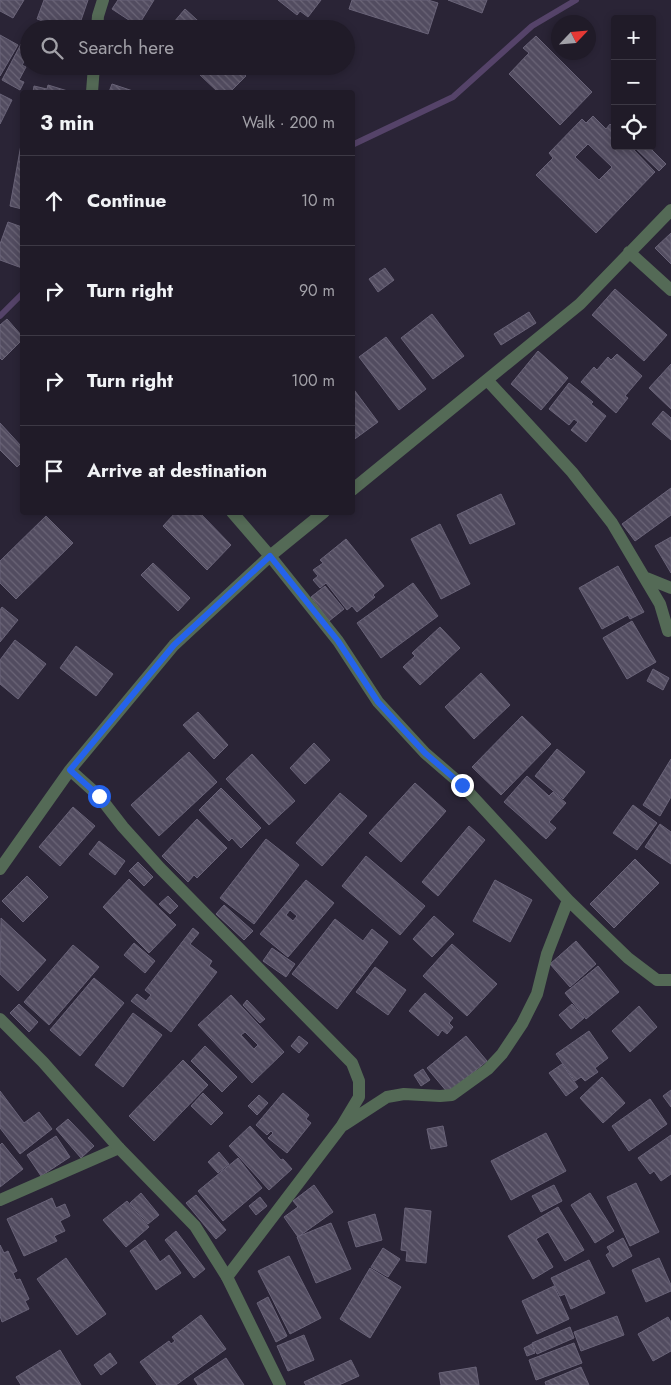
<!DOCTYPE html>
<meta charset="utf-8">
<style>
:root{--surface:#201b28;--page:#2d2834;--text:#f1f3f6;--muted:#a2a1a8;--line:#3d3945}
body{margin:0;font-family:Jost,sans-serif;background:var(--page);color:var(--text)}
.controls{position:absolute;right:15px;top:15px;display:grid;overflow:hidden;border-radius:5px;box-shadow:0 2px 8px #0003}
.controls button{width:45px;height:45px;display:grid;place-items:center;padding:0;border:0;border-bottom:1px solid var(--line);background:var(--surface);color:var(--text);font:25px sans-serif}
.compass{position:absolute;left:551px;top:15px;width:45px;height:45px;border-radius:50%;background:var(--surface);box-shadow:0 2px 8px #0003;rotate:64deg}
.stop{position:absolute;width:15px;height:15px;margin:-11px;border:4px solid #2563eb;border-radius:50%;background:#fff}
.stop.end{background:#2563eb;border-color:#fff;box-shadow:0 1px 5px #0008}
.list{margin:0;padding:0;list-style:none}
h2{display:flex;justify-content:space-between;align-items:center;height:65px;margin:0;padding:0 20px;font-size:21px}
h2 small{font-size:16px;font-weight:400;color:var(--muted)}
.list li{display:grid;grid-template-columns:32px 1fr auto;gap:15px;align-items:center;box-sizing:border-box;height:90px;padding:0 20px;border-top:1px solid var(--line)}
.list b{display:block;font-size:19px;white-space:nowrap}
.list em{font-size:16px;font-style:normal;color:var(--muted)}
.icon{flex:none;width:28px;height:28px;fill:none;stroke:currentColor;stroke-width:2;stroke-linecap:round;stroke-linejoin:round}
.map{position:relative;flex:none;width:671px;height:1385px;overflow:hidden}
.search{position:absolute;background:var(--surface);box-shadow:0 2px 8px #0003;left:20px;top:20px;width:335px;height:55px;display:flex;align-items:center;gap:12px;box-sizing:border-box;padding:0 18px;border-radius:28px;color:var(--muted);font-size:19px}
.panel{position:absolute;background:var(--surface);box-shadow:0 2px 8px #0003;left:20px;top:90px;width:335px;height:425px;border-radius:5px}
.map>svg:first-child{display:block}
</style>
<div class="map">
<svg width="671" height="1385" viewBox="0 0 671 1385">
<defs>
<pattern id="building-back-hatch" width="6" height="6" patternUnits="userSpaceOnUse" patternTransform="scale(1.25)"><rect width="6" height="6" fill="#524c60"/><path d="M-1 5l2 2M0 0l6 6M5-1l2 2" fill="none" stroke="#6b6577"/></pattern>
</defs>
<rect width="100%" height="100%" fill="#2a2436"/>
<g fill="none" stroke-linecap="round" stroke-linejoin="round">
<path stroke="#554369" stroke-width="6" d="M352 145 453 97 532 26 576 0
M0 316 22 294"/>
</g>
<path fill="url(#building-back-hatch)" stroke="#696378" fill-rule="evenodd" d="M0 0H24L13 18 0 11Z
M44 0H88L78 29H66L37 19Z
M118 0H154L138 26 112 9Z
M278 0H321L308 17 300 11 297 15Z
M352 0H428L438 3 428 34 349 9Z
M448 0H487L482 13Z
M185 9 207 29H168Z
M0 35 18 45 0 76Z
M536 36 592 92 560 125 509 74 529 53 523 48Z
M21 44 29 48V54L22 65 26 67 19 80 24 82 20 90 2 80Z
M208 66H236L246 76 230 92H218L200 75Z
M112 84 136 92H109Z
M48 85 71 92H33L34 86 47 89Z
M0 94 12 100 0 124Z
M593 116 606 129 610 124 615 129V146H630L655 172 596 233 536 175 553 158 549 153 582 119 586 123ZM588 144 612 167 599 180 575 157Z
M22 139V209L10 206Z
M633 146H648L666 164 659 171Z
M8 222 22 227V268L0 260V244Z
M671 233V264L655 248Z
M385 268 394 280 378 292 369 279Z
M615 289 667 335 644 361 592 315Z
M529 312 536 323 501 345 494 334Z
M432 314 464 356 433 379 401 338Z
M7 319 22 336V340L2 360 0 358V325Z
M386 337 426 389 399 410 359 357Z
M538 351 568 378 541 410 511 384Z
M617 354 642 376 625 396 628 398 616 413 581 382 594 367 597 370 608 357 611 360Z
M671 364V409L649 388Z
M569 383 593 402 591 404 606 416 586 442 571 430 578 422 574 419 569 425 549 409Z
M352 387 378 422 352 441Z
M663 411 671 418V440L652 424Z
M0 423 22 447V462L17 467 0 450Z
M671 488V515L635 541 622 524Z
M501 494 515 524 470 544 457 515Z
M176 512H199L231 545 207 570 163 526Z
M46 516 73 543 16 599 0 583V561Z
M440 524 470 584 441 599 411 539Z
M671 537V573L655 546Z
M346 539 384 586 373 595 375 597 357 612 352 606 347 610 326 583 320 588 313 580 318 576 313 570 323 563 320 560Z
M153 563 190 598 178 611 141 575Z
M618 566 644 612 630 619 628 615 602 629 579 588Z
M413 583 438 616 381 658 357 623Z
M325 586 344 609 329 621 311 597Z
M2 607 18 620 0 642V610Z
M632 621 656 662 627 679 603 638Z
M440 627 460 648 420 685 403 667 415 656 412 653Z
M15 640 46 664 18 699 0 684V660Z
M76 646 113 674 96 696 60 668Z
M653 669 669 678 663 690 647 681Z
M481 673 510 705 474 739 445 707Z
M198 712 228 745 214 759 183 725Z
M522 716 551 744 501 795 472 767Z
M314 743 330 760 305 784 290 768Z
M557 749 585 772 563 799 535 776Z
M189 752 217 782 159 836 131 805Z
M252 754 295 801 269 825 226 779Z
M671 759V797L660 816 643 805Z
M527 776 549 796 553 792 566 803 549 822 556 828 546 839 504 802Z
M415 783 446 811 401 862 369 833Z
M221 788 261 828 241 848 232 838 229 841 199 810Z
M340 793 367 816 322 866 296 843Z
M633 805 657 823 637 850 613 833Z
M73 807 95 826 60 866 39 847Z
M197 819 227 848 197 878 194 875 188 882 162 856Z
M660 824 671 832V864L645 847Z
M469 826 485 840 438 896 422 882Z
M266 839 299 865 254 924 220 898Z
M99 841 125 861 115 875 89 854Z
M366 856 425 906 400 935 342 886Z
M635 859 659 883 614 928 590 904Z
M138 862 153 877 144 886 129 871Z
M27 876 48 897 23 922 2 901Z
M129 879 176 925 149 953 103 907Z
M306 880 334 903 288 957 260 934ZM290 910 297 916 293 921 286 915Z
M495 880 532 900 510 942 473 921Z
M168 896 178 906 170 914 159 904Z
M224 905 253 931 244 940 216 914Z
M434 916 454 934 432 957 413 939Z
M1 918 46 960 18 991 0 974Z
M335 919 363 941 372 929 388 942 337 1009 292 974Z
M193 928 199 933 190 944 212 961 209 966 217 972 171 1032 131 1001 137 994 146 1001 151 995 145 990Z
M576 941 596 964 570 987 550 964Z
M134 943 155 961 145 973 124 955Z
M452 944 497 984 467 1016 423 976Z
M73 945 99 967 49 1025 24 1002Z
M272 948 295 964 286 977 263 961Z
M598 966 619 992 586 1019 565 993Z
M375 967 406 990 388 1015 356 992Z
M94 978 124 1003 80 1056 50 1030Z
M425 993 453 1018 449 1023 453 1027 447 1034 442 1030 438 1036 409 1011Z
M231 995 284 1052 252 1083 198 1025ZM245 1032 258 1045 254 1049 241 1035Z
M247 1000 265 1019 260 1023 243 1005Z
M19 1004 38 1022 29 1032 10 1013Z
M572 1004 584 1018 571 1029 559 1015Z
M639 1006 657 1027 630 1052 612 1031Z
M133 1013 162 1035 123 1087 95 1065Z
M589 1031 608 1058 595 1068 598 1072 585 1081 581 1077 575 1081 556 1054Z
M299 1036 308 1043 299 1053 291 1046Z
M466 1036 487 1061 448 1093 427 1068Z
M205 1046 237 1077 222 1092 191 1061Z
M183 1060 208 1085 154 1141 129 1116Z
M562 1064 578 1087 566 1096 549 1073Z
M423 1069 430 1080 421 1086 414 1075Z
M602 1077 625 1103 603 1123 580 1098Z
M671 1090V1107L663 1096Z
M0 1091 24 1123 39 1112 52 1129 20 1154 0 1128Z
M203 1093 223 1113 211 1125 191 1106Z
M283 1093 309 1115 306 1119 311 1123 287 1153 268 1138 273 1133 271 1131 267 1135 256 1125Z
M259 1095 268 1103 257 1115 248 1106Z
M650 1099 667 1124 629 1151 612 1126Z
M68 1119 94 1146 81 1158 56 1129Z
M250 1126 281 1160 283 1159 292 1169 269 1190 229 1146Z
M443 1126 447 1146 431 1149 427 1129Z
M546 1133 566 1171 511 1200 491 1161Z
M671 1135V1174L661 1181 654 1171 650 1174 638 1158Z
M56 1136 70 1157 41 1176 27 1155Z
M2 1143 23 1169 0 1187V1145Z
M219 1152 229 1164 218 1173 208 1162Z
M238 1158 262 1188 223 1221 198 1191Z
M636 1183 659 1232 630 1246 607 1197Z
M314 1185 333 1212 298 1237 284 1217 298 1207 293 1201Z
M554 1185 562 1201 541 1212 532 1196Z
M141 1193 159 1215 148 1224 130 1203Z
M590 1193 614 1231 595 1243 571 1205Z
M196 1195 226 1230 216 1239 186 1203Z
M260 1197 267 1206 256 1215 249 1206Z
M52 1198 56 1208 65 1204 70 1216 60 1221 65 1231 54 1236 57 1241 24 1256 7 1219Z
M127 1201 149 1227 126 1247 103 1220Z
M558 1207 584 1250 565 1261 548 1232 536 1239 553 1267 533 1279 508 1236Z
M405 1208 431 1211 426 1263 406 1261 407 1251 401 1250Z
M375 1214 382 1240 356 1247 348 1222Z
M331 1223 351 1269 316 1283 297 1237Z
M176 1231 205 1269 194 1278 165 1240Z
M623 1238 632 1256 613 1267 606 1255 610 1252 607 1247Z
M145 1240 160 1262 169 1255 181 1273 156 1290 130 1251Z
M0 1245 4 1253 8 1251 17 1271 13 1273 16 1280 20 1279 29 1299 25 1301 29 1309 2 1322 0 1316Z
M383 1248 400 1259 388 1277 371 1267Z
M289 1256 321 1318 290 1334 258 1271Z
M66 1258 106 1314 77 1335 37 1279Z
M659 1258 671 1285V1291L646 1302 632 1270Z
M589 1260 605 1293 571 1309 565 1294 560 1296 551 1278Z
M370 1268 401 1287 370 1338 340 1319Z
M554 1286 569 1319 537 1334 522 1301Z
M268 1297 287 1336 276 1342 257 1303Z
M201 1315 226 1349 176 1385H157L140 1362 169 1341 171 1344 175 1341 172 1337Z
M617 1316 624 1335 581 1351 574 1332Z
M668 1317 671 1322V1351L653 1361 638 1334Z
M570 1327 574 1338 537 1354 532 1343Z
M304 1335 314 1360 288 1371 277 1346Z
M574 1343 582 1363 536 1380 529 1360Z
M532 1344 535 1353 527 1356 524 1348Z
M60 1350 81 1385H21L16 1377Z
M110 1353 117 1363 101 1375 94 1365Z
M226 1358 244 1385H198L194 1379Z
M351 1360 359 1376 339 1385H306L304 1382Z
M476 1367 479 1385H441L439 1373Z
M581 1367 589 1385H546L545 1382Z"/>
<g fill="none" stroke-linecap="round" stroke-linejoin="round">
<path stroke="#546a56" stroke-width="12" d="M97 29 98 16 103 0
M92 92 94 66
M629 252 671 290
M488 381 572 472 612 523 660 604 668 631
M352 490 580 304 671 210
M232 512 270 556 338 641 378 702 425 753 462 785 568 900 628 958 657 980H671
M644 577 671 588
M70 770 99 796 123 827 160 868 352 1063 359 1081V1097L341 1127 227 1277
M0 869 70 770 174 645 270 556 324 512
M344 1125 387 1097 404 1094 440 1096 452 1095 488 1069 502 1054 522 1024 537 994 547 954 568 900
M0 1200 119 1148"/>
<path stroke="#546a56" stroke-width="12" d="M0 1019 43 1062 119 1148 195 1226 227 1277 280 1385"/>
</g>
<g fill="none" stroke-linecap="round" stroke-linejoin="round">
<path stroke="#2563eb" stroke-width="6" d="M99 796 70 770 174 645 270 556 338 641 378 702 425 753 462 785"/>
</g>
</svg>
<div class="controls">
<button>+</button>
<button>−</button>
<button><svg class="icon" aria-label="locate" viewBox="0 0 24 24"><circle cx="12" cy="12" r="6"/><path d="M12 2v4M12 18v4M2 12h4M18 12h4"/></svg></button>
</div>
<svg class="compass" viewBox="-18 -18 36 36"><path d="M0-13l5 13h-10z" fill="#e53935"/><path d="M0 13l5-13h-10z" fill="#a2a1a8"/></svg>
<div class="stop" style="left:99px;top:796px"></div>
<div class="stop end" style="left:462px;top:785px"></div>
<div class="search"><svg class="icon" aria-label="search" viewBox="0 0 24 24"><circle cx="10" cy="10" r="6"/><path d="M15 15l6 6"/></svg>Search here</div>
<section class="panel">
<h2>3 min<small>Walk · 200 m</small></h2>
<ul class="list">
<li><svg class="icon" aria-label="ahead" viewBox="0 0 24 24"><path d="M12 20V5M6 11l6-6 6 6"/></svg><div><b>Continue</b></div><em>10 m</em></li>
<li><svg class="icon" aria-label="right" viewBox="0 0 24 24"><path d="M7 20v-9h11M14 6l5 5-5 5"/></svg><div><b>Turn right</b></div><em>90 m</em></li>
<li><svg class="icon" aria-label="right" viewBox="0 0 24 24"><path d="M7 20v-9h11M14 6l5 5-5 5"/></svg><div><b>Turn right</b></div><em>100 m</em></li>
<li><svg class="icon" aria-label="arrive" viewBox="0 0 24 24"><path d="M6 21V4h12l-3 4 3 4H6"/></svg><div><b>Arrive at destination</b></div></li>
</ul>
</section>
</div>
